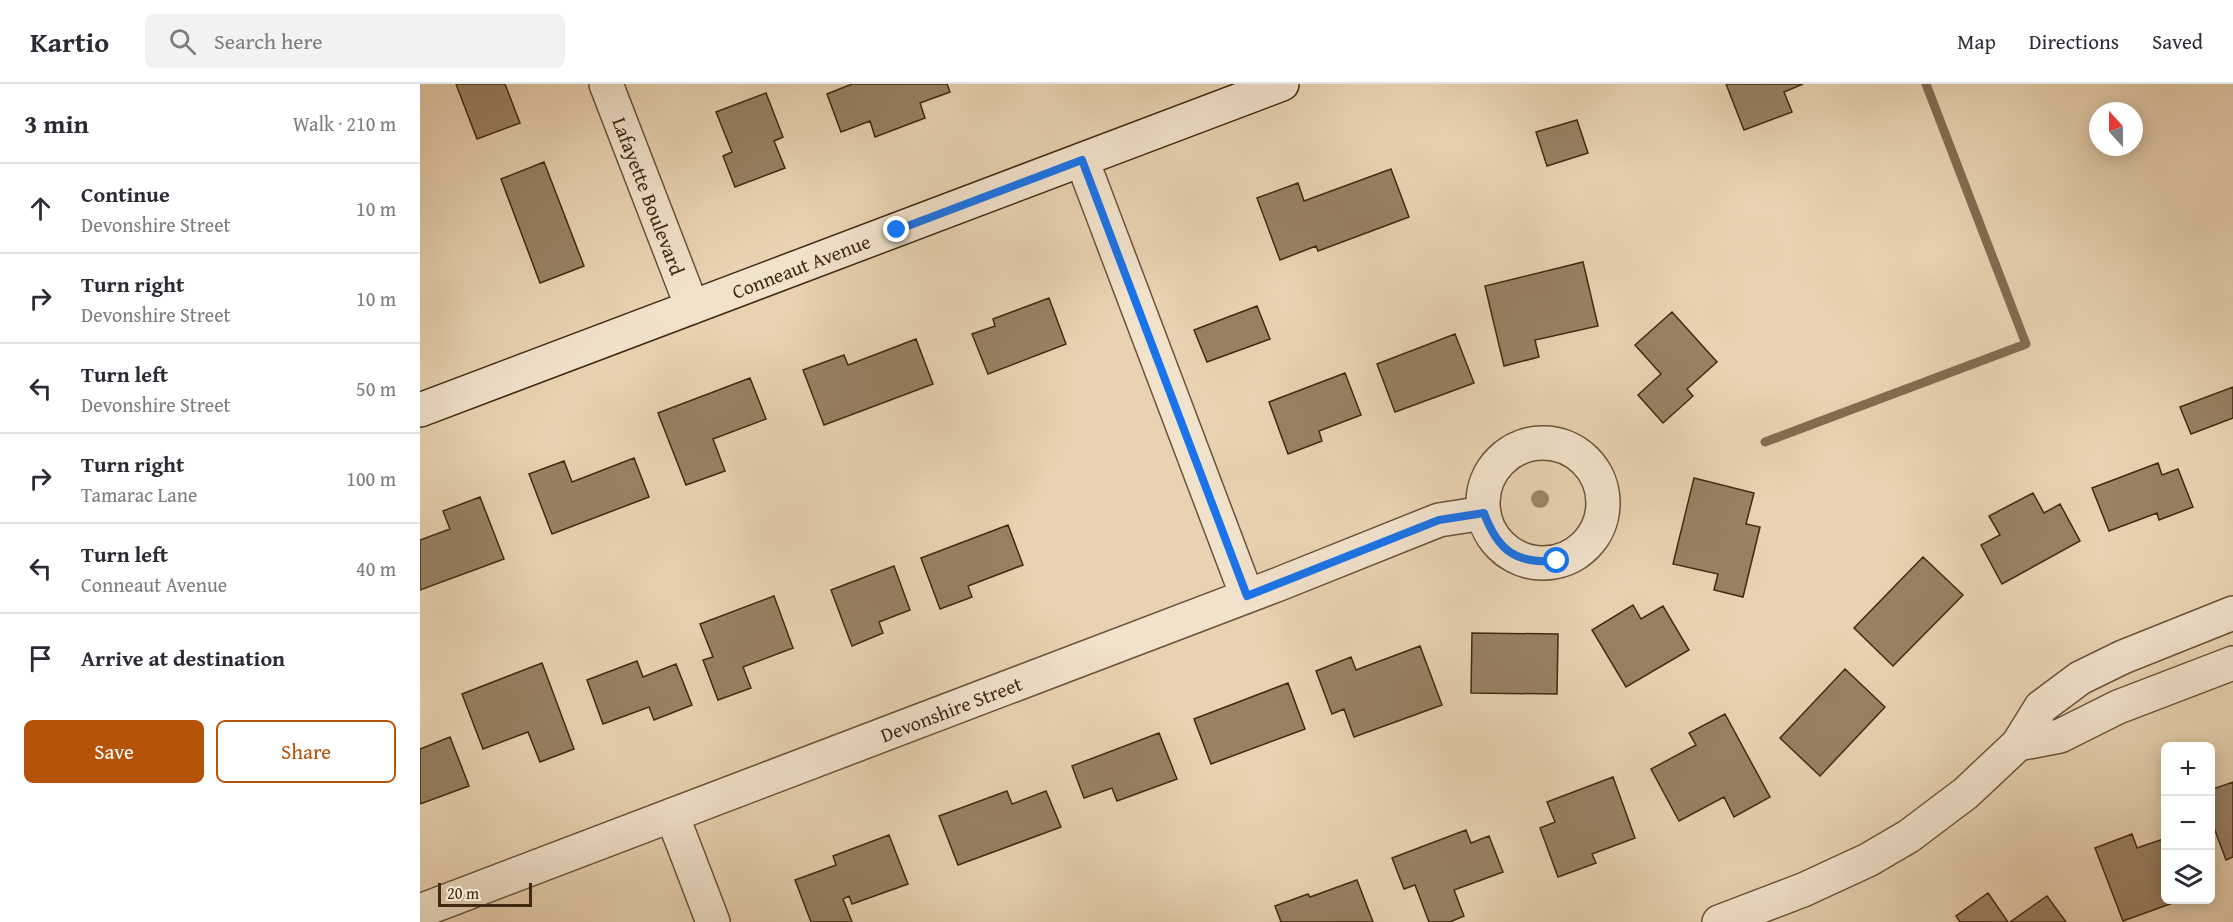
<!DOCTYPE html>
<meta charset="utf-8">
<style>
:root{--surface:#fff;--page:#f2f2f3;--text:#2b2b33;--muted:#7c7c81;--line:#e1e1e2;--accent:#b45309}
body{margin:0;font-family:"Gentium Book Plus",serif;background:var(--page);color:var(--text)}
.controls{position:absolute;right:18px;bottom:18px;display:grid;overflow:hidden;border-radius:9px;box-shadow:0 3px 15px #0003}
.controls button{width:54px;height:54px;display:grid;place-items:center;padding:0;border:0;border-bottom:2px solid var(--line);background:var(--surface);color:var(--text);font:30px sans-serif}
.compass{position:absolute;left:1669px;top:18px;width:54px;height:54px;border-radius:50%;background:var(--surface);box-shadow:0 3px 15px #0003;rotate:339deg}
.scale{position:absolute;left:18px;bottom:15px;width:94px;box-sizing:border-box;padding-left:6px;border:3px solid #422911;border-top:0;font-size:16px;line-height:21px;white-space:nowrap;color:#422911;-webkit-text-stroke:4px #f1e2cc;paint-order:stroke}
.stop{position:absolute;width:18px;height:18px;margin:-14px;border:4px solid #1a73e8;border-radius:50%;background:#fff}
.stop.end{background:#1a73e8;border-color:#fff;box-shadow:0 2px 6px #0008}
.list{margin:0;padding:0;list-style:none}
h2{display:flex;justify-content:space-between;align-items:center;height:78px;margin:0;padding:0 24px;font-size:26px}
h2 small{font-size:20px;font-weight:400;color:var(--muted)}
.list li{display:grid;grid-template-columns:39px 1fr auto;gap:18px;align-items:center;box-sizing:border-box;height:90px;padding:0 24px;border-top:2px solid var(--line)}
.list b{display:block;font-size:22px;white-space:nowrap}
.list p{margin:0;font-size:20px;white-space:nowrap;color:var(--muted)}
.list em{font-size:20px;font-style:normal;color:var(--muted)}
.actions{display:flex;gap:12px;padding:18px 24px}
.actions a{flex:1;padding:14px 0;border:2px solid var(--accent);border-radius:9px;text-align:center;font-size:21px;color:var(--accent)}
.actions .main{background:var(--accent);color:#fff}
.icon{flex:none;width:33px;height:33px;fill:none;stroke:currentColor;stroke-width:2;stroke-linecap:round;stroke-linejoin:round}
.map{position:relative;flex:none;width:1813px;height:838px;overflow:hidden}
header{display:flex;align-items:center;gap:36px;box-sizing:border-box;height:84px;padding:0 30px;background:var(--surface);border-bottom:2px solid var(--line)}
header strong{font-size:28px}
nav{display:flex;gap:33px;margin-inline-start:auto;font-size:21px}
.search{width:420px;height:54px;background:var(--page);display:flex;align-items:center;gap:15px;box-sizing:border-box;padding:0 21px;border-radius:9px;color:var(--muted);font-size:22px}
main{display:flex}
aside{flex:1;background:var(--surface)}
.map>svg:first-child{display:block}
</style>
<header>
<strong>Kartio</strong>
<div class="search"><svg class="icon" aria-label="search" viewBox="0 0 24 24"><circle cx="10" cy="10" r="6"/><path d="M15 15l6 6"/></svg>Search here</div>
<nav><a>Map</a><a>Directions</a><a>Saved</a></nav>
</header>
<main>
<aside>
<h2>3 min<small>Walk · 210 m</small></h2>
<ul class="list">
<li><svg class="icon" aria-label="ahead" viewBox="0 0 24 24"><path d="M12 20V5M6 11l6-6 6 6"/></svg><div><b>Continue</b><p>Devonshire Street</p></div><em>10 m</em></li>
<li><svg class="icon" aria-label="right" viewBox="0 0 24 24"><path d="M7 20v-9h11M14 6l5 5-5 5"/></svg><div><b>Turn right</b><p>Devonshire Street</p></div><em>10 m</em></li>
<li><svg class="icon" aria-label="left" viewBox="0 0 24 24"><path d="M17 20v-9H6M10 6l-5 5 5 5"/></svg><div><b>Turn left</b><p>Devonshire Street</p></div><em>50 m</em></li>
<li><svg class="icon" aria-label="right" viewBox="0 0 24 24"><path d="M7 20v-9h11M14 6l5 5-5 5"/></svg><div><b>Turn right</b><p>Tamarac Lane</p></div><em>100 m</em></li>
<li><svg class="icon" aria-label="left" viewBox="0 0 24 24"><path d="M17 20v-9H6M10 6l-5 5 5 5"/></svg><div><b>Turn left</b><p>Conneaut Avenue</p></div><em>40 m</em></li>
<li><svg class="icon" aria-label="arrive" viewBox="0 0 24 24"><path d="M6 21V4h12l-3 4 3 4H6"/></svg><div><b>Arrive at destination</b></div></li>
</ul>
<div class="actions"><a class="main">Save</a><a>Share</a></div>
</aside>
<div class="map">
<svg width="1813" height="838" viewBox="0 0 1813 838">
<rect width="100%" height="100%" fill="#e9d2b1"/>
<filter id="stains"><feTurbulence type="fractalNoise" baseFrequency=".00333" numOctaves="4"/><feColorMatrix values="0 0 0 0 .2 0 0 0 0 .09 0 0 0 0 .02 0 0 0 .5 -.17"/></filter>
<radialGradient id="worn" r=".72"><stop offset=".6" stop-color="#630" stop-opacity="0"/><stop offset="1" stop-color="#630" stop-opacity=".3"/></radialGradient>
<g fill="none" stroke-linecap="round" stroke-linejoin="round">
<path stroke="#846c51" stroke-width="9" d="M1345 358 1606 260 1506 0"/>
</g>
<path fill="#998164" stroke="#422911" stroke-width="1.5" d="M36 0H85L100 39 57 55Z
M432 0H527L530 8 500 19 505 34 455 53 450 37 421 48 407 10Z
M1306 0H1383L1364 8 1372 28 1324 46Z
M346 9 363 53 354 57 365 84 315 103 303 72 312 68 296 28Z
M1157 36 1168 69 1127 82 1116 48Z
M124 78 164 182 120 199 81 95Z
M971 85 989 133 898 167 896 162 860 176 837 114 878 99 884 117Z
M1163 178 1178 242 1115 256 1119 273 1084 282 1065 202Z
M629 214 646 260 568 290 552 250 575 242 573 235Z
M837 222 850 255 787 278 774 246Z
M1252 228 1297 278 1267 305 1273 312 1243 339 1218 311 1241 290 1215 261Z
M1035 250 1054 299 975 328 957 280Z
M496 255 513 300 404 341 383 286 424 271 428 281Z
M925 289 941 331 899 347 902 357 868 370 849 318Z
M330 294 346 335 293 355 305 387 266 401 238 329Z
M1813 303V334L1771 350 1760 323Z
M214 374 229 413 132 450 109 390 144 377 152 398Z
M1738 379 1742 391 1758 385 1773 423 1739 436 1737 429 1689 447 1672 404Z
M1274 394 1334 409 1326 440 1340 443 1323 513 1294 506 1298 490 1253 480Z
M1613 409 1624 429 1640 420 1660 457 1582 500 1561 461 1580 451 1569 432Z
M60 413 84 475 0 506V456L30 445 23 427Z
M588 441 603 481 548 502 552 513 520 525 501 474Z
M1503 473 1543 511 1473 582 1434 544Z
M474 482 490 526 459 538 463 549 432 562 411 506Z
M354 512 373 564 323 583 331 604 298 616 283 576 293 573 280 540Z
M1213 521 1221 535 1243 522 1269 566 1206 603 1172 546Z
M1052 549 1138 550 1137 610 1051 609Z
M1000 562 1022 621 934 653 924 625 912 630 896 587 931 573 936 586Z
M217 577 223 593 256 580 272 621 234 636 229 623 183 640 167 596Z
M122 579 154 665 120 678 108 648 63 665 42 610Z
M1425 585 1465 623 1400 692 1360 654Z
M868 599 885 645 791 680 774 635Z
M1305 630 1350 713 1314 733 1304 713 1259 737 1231 685 1276 661 1269 649Z
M739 649 757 695 697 717 692 704 664 714 652 682Z
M30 653 49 702 0 720V665Z
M1193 693 1215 754 1172 770 1176 779 1138 793 1120 744 1135 738 1127 718Z
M1813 698V773L1806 776 1790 733V706Z
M587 707 592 720 626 707 641 743 538 781 519 732Z
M1046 746 1051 759 1069 752 1083 788 1034 806 1044 832 1030 838H1009L995 801 984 805 972 774Z
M1712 750 1717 764 1746 754V816H1761L1703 837 1675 764Z
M469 751 488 800 432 820 429 812 423 815 432 838H391L375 796 416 781 413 772Z
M937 796 953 838H861L855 822 888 810 890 813Z
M1568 809 1588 838H1540L1536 832Z
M1627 812 1646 838H1590Z"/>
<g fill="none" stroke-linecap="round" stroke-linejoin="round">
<g stroke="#6c5339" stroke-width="36">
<path id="street" d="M186 0 272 223
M662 76 827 512
M1063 419a60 60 0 1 1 120 0a60 60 0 1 1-120 0Z
M1598 660 1640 652 1698 623 1813 579
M252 731 293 838
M0 827 859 500 1019 436 1064 429
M1299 838 1383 806 1448 776 1489 752 1546 709 1598 660 1621 623 1660 594 1703 573 1813 529"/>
</g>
<g stroke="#422911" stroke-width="36">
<path id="secondary" d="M0 326 862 0"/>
</g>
<use href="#street" stroke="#f1e2cc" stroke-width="33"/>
<use href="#secondary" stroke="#f1e2cc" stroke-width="33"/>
</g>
<circle fill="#9d8468" cx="1120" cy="415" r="9"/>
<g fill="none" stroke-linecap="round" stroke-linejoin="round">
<path stroke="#1a73e8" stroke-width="8" d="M477 146 662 76 827 512 1019 436 1064 429C1078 467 1096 480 1137 477"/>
</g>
<g text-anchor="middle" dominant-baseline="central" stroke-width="4.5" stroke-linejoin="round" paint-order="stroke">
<g font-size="20" fill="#422911" stroke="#f1e2cc">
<text transform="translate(229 112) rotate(69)">Lafayette Boulevard</text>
<text transform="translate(381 182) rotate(-21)">Conneaut Avenue</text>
<text transform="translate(531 625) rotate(-21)">Devonshire Street</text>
</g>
</g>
<rect width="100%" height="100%" filter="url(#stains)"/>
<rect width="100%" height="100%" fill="url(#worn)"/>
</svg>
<div class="controls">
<button>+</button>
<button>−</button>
<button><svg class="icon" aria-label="layers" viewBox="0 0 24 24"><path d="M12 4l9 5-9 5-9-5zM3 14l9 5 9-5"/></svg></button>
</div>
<svg class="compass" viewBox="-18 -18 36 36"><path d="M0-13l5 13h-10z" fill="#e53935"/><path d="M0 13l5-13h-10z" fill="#7c7c81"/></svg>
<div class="scale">20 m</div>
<div class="stop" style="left:1137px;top:477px"></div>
<div class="stop end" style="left:477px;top:146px"></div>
</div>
</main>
